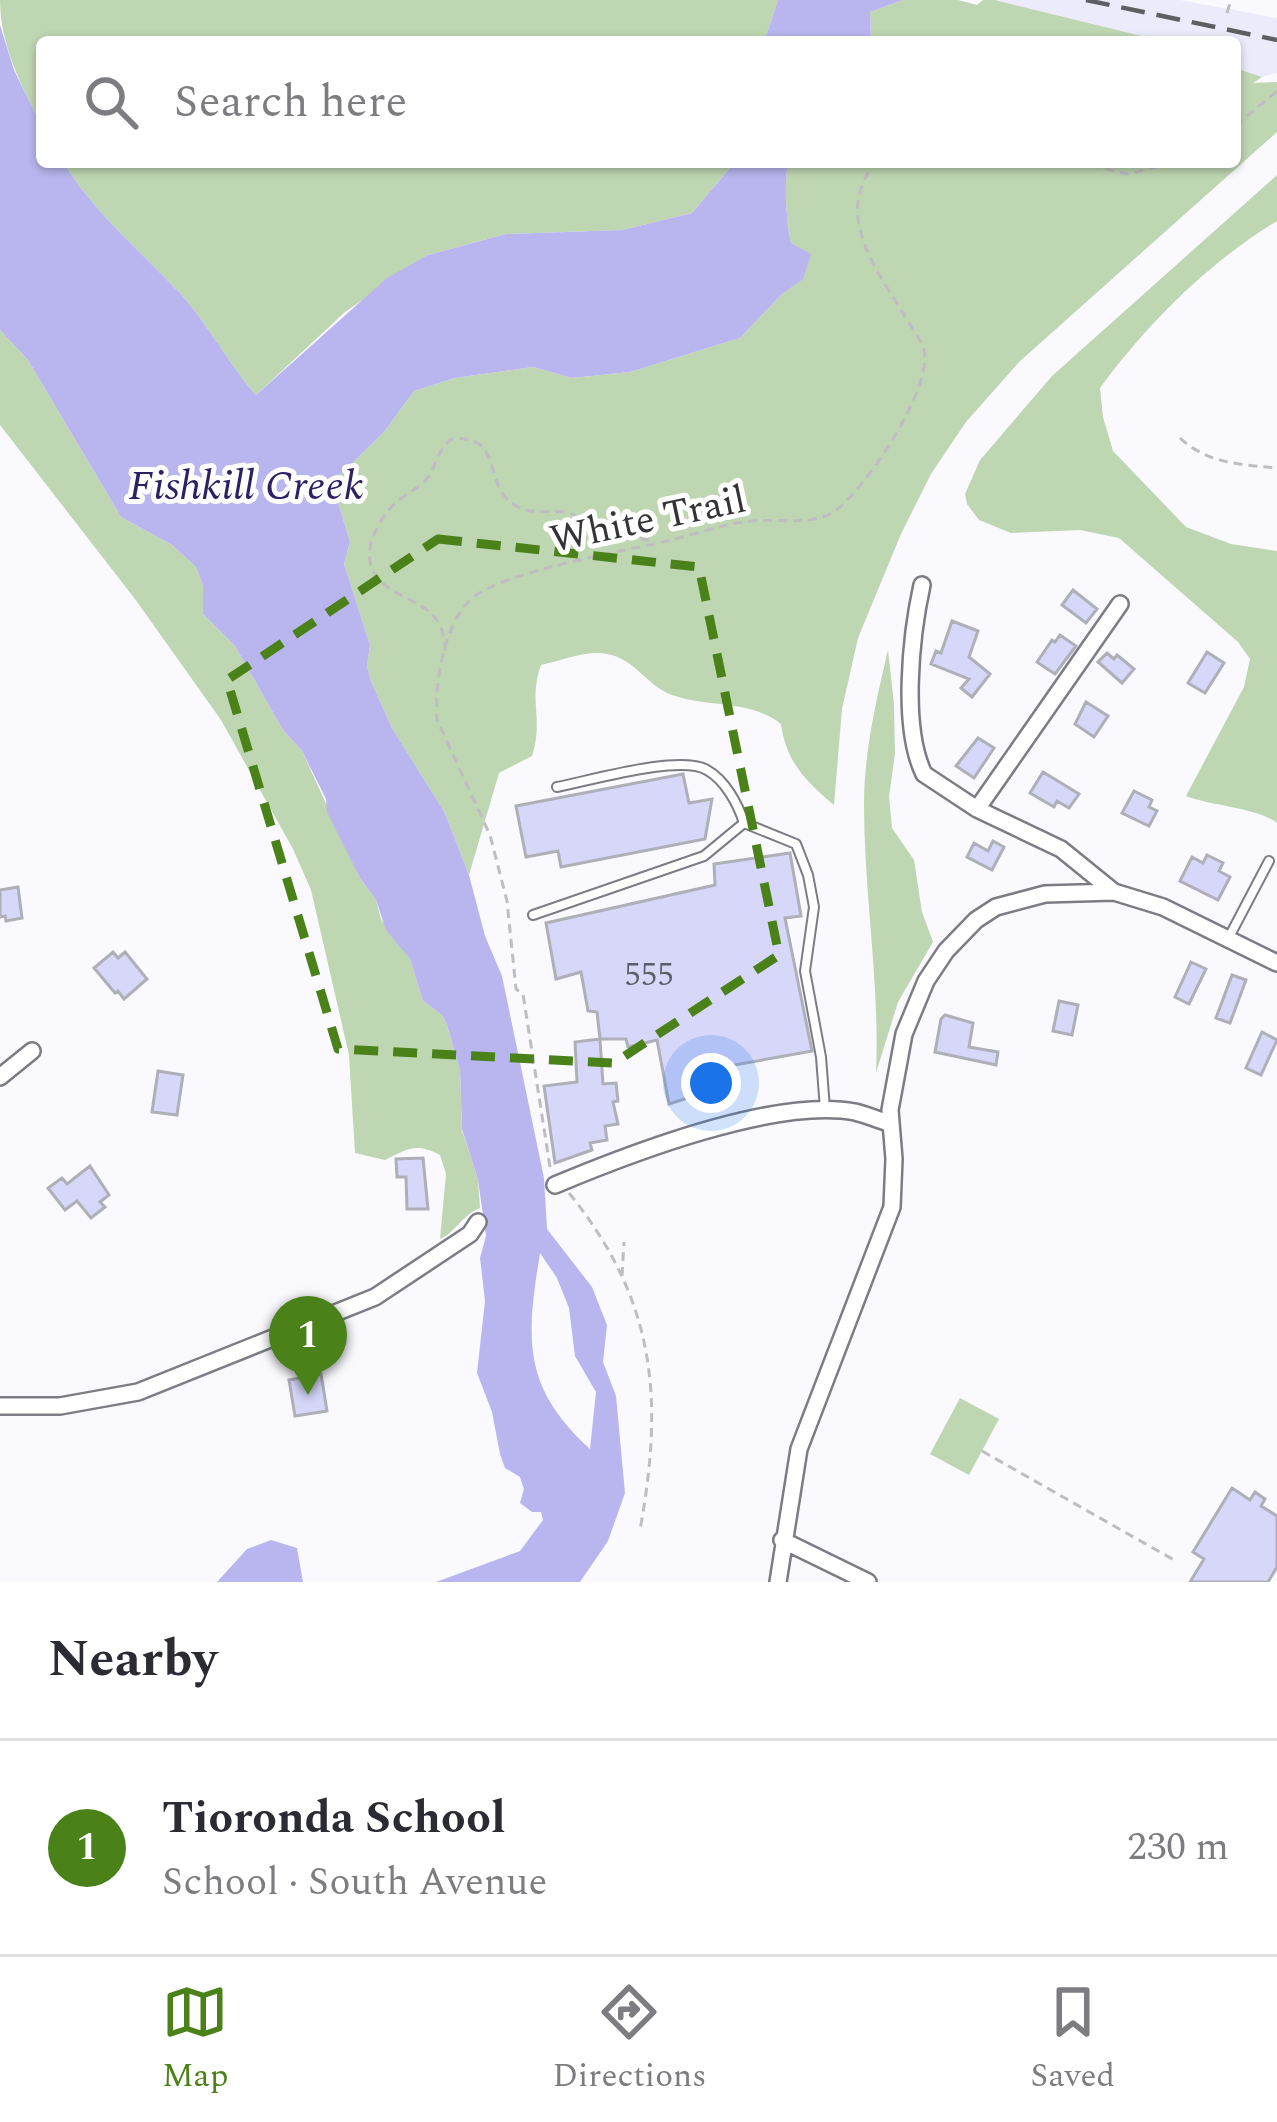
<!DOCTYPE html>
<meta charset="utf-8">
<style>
:root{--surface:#fff;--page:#f7f7f7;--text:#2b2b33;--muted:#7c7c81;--line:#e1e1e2;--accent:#4a8119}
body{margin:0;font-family:Spectral,serif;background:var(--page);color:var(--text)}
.you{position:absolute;left:711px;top:1083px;width:42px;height:42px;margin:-30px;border:9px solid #fff;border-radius:50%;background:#1a73e8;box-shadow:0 0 0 18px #1a73e833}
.badge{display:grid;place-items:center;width:78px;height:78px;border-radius:50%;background:var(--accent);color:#fff;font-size:39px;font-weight:700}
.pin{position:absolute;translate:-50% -99px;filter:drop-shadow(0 3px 6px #0008)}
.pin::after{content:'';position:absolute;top:63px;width:42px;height:36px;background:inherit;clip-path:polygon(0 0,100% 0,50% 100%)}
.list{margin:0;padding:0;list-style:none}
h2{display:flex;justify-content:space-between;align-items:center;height:156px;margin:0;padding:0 48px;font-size:51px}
h2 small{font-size:39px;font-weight:400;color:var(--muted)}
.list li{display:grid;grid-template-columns:78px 1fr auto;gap:36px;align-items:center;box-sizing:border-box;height:216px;padding:0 48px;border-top:3px solid var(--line)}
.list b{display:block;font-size:45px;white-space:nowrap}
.list p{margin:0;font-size:39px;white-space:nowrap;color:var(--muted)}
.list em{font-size:39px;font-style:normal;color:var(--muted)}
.icon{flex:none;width:66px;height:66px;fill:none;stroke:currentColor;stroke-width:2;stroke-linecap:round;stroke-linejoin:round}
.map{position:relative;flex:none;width:1277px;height:1582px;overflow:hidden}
.search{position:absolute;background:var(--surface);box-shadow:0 3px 9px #0004;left:36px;right:36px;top:36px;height:132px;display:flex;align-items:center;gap:30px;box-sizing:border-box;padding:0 42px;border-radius:12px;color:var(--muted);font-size:45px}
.sheet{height:372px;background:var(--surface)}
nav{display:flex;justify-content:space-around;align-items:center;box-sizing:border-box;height:168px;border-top:3px solid var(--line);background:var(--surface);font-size:33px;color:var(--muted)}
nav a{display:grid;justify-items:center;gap:6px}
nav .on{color:var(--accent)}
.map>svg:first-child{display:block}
</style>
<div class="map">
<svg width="1277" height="1582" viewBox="0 0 1277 1582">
<rect width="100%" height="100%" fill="#f9f9fe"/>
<path fill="#ebebfb" d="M995 0H1180L1277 18V73L1262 77 1235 68V42H1166Z"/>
<path fill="#bfd6b2" d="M0 0H778L764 42H42V127C22 86 0 46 0 0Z
M903 0H958L977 5 983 0H995L1166 42H871L870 12Z
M1235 68 1262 77 1253 83 1277 82V132L1019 362 966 422 931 474 901 534 858 638 842 709 834 805C805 781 786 761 781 724 749 699 709 708 672 695 643 684 634 654 598 653 579 653 559 661 541 665 528 701 544 719 532 756L499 773 469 875 445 813 392 728 371 681 367 666 370 645 344 564 350 542 338 502 340 475 384 432 414 391 455 378 533 367 572 378 630 372 740 338 781 295 802 279 810 254 791 243C786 219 784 186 788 162H1235Z
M63 162H735L692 213 622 230 506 234 428 255 345 312 256 395C226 361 207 321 176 289 137 248 93 211 63 162Z
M1277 175V221C1209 262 1147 324 1100 388L1103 417 1113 451 1186 527 1231 544 1277 551V823C1258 808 1212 806 1186 796L1244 687 1250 659 1238 642 1119 538 1080 530 1011 533 979 520 967 504 965 494 980 460 1052 376Z
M0 330 28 360 121 517 172 545 196 567 203 586V614L235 646 283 730 302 751 360 878 376 900 381 919 410 959 423 1001 442 1015 447 1025 460 1070 462 1130 478 1180 480 1208C462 1215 456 1232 440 1239L446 1174 440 1155C416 1142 407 1149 385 1160L355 1153 349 1055 311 890 293 849 221 720 135 599 0 425Z
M888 650 894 704 895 754 889 796 892 828 914 860 922 912 933 942 898 1002 876 1073C880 983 864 895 864 805 864 752 876 701 888 650Z
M960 1398 999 1419 969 1475 930 1454Z"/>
<path fill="#b9b6ef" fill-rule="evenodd" d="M778 0H903L870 12 871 42H764Z
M0 25 14 70 42 127V162H63C93 211 137 248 176 289 207 321 226 361 256 395L387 278 428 255 506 234 622 230 692 213 735 162H788C784 186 786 219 791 243L811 254 803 279 781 295 740 338 630 372 572 378 533 367 455 378 414 391 384 432 340 475 338 502 350 542 344 564 370 645 367 666 371 681 392 728 445 813 469 875 485 936 502 976 544 1178 547 1229 592 1287 607 1325 603 1362 616 1396 625 1493 608 1541 580 1582H436L520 1551 543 1520 541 1512H532L520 1503 524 1489 520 1477 505 1468 500 1454 492 1412 477 1373 485 1301 480 1258 486 1236 478 1180 462 1129 460 1070 447 1025 442 1015 423 1001 410 959 386 930 376 900 360 878 327 812 326 799 302 751 283 730 235 646 203 614V586L196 567 172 545 121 517 28 360 0 330ZM540 1253 557 1278 569 1308 575 1356 596 1392 590 1449C522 1387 526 1339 540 1253Z
M271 1540 297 1548 303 1582H217L247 1549Z"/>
<path fill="#d7d7fa" stroke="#afafb8" stroke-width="3" d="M1073 590 1097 609 1086 623 1062 605Z
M952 621 978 631 969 657 990 674 972 697 961 688 969 679 931 664 936 651 941 653Z
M1060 635 1076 646 1055 674 1037 662 1052 640 1055 642Z
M1207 652 1224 663 1205 693 1188 683Z
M1107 653 1114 659 1117 655 1134 669 1122 683 1098 662Z
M1086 702 1108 716 1094 737 1075 724Z
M978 738 994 748 974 778 956 766Z
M1043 772 1079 794 1069 808 1057 801 1054 807 1030 793Z
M683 774 689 803 712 799 705 839 561 867 558 851 526 857 516 806Z
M1134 791 1152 800 1149 807 1157 811 1149 826 1122 813Z
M993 841 1004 847 992 870 967 857 974 843 988 851Z
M790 853 801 916 785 918 812 1051 729 1066 731 1084 669 1104 657 1040 628 1047 626 1039H600L597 1012 588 1011 581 972 556 979 546 923 715 885 714 864Z
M1207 855 1223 863 1219 871 1230 877 1218 900 1180 881 1192 857 1203 863Z
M18 887 22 918 6 921 5 916 0 917V890Z
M113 952 118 958 125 952 147 979 124 999 118 991 115 993 94 968Z
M1191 962 1206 969 1189 1004 1175 997Z
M1232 975 1246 980 1230 1023 1216 1018Z
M1059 1001 1078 1005 1072 1035 1053 1031Z
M945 1015 973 1023 969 1047 998 1052 996 1065 935 1052 941 1019Z
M1262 1032 1277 1040 1261 1075 1246 1068Z
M600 1039 603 1084 616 1083 618 1101 613 1102 618 1124 605 1126 607 1140 590 1143 592 1150 555 1163 544 1086 577 1082 575 1042Z
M158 1071 183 1075 177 1115 152 1112Z
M423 1158 428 1209H407L406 1177H397L396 1159Z
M90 1166 109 1195 100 1202 105 1207 91 1218 77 1201 65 1210 48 1188 62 1178 67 1184Z
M321 1374 327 1411 295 1416 289 1380Z
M1232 1488 1250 1500 1255 1492 1265 1499 1261 1506 1277 1516V1567L1268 1582H1190L1204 1559 1193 1552Z"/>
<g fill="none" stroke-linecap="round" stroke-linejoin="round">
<g stroke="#7c7c84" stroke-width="12">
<path id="lane" d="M557 787C589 781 680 754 707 770 725 780 738 804 744 823L796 844 808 875 814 907 805 971 821 1057 825 1109
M533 915 704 856 744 823
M1228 939 1269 861"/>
</g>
<g stroke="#7c7c84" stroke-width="20">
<path id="street" d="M922 585C911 635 901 727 924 774L977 809 1061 849 1114 892
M977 809 1120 604
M0 1077 32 1051
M555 1185C629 1154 776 1097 855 1112 867 1115 879 1120 891 1124
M0 1406H60L138 1392 375 1297 470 1234 478 1222
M782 1540 868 1582
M778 1582 799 1449 892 1207 894 1159 890 1110 904 1034 926 981 946 951 976 920 996 907 1045 894 1114 892 1163 907 1277 963"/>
</g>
<path stroke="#bdbdc2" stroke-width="3" stroke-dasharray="9 6" stroke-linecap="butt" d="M1227 13 1231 0
M1235 126 1277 91
M1076 162 1128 174 1176 162
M1180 438C1206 463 1242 465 1277 468
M445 651C444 601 407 606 380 581 356 558 378 517 399 500 406 494 415 490 422 484 437 471 435 450 452 439 502 434 484 480 510 502 528 516 545 510 565 512 577 514 588 524 600 528 617 535 638 539 656 541
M550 1167 523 994 516 989 507 901 490 835 437 720C434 685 444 624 471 599 502 572 619 552 663 542 692 535 723 524 752 521 781 518 817 528 840 507 869 482 933 388 924 350 921 339 911 327 906 318 877 270 832 215 876 162
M569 1193C656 1301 664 1398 640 1530
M622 1276 624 1242
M982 1451 1174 1560"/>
<use href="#lane" stroke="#fff" stroke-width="8"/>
<use href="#street" stroke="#fff" stroke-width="15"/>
<path stroke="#5f5f63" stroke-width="4.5" stroke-dasharray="24 12" stroke-linecap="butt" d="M1086 0 1277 40"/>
</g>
<path fill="none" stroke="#4a8119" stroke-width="9" stroke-dasharray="24 15" stroke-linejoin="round" d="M438 539 699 567 779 955 614 1063 338 1049 227 680Z"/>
<g text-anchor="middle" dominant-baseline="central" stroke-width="10" stroke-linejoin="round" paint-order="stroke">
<g font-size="33" fill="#5d5d68">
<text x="649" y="975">555</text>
</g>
<g font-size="39" fill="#343438" stroke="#fff">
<text transform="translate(648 520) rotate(-12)">White Trail</text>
</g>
<g font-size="42" font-style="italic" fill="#2d2163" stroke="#fff">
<text x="246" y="486">Fishkill Creek</text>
</g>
</g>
</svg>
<div class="you"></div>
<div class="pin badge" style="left:308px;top:1395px">1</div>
<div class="search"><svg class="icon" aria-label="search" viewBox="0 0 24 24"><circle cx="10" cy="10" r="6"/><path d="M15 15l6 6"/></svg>Search here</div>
</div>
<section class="sheet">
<h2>Nearby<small></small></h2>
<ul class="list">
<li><span class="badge">1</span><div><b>Tioronda School</b><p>School · South Avenue</p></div><em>230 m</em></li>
</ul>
</section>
<nav>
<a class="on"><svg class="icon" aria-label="map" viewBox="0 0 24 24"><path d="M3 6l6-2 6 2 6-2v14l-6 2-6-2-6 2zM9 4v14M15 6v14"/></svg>Map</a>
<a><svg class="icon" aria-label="directions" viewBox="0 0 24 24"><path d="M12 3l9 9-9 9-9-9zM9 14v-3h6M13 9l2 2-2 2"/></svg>Directions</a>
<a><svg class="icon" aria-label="saved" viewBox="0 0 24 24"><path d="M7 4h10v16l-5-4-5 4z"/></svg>Saved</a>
</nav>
